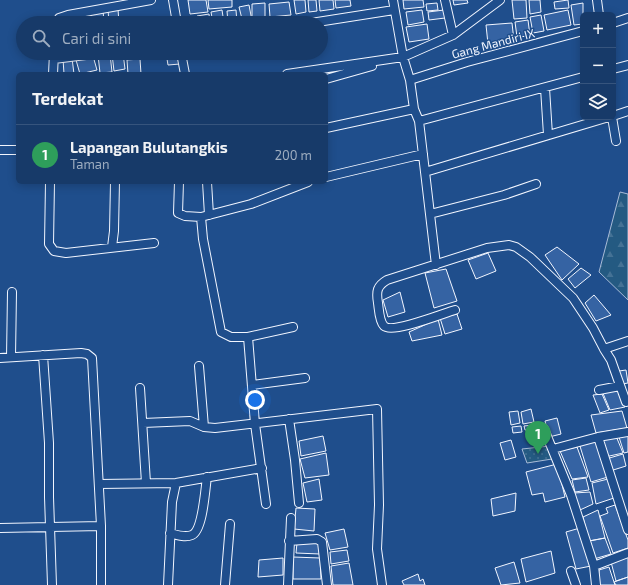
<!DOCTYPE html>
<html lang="id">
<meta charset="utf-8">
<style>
:root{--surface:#173a69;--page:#20416f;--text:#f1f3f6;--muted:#9eadc0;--line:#36547d;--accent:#ffb74d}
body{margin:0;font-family:"Exo 2",sans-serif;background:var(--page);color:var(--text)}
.controls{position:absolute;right:12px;top:12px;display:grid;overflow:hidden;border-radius:6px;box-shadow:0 2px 10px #0003}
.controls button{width:36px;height:36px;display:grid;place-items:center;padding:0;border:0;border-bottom:1px solid var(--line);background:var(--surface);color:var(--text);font:20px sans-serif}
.you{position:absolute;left:255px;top:400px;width:14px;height:14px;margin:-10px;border:3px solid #fff;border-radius:50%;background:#1a73e8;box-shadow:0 0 0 6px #1a73e833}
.badge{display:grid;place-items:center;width:26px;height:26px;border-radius:50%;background:var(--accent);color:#fff;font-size:13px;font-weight:700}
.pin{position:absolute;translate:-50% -33px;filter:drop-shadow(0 1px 2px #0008)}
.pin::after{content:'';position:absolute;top:21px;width:14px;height:12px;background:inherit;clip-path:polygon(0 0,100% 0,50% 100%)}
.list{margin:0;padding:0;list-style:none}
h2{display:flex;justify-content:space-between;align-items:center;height:52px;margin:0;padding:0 16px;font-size:17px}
h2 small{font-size:13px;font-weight:400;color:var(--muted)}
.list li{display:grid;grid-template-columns:26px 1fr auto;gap:12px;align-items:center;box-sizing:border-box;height:60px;padding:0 16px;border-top:1px solid var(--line)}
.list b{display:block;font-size:15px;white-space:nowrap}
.list p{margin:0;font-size:13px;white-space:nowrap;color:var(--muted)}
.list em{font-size:13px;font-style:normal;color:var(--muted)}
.icon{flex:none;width:22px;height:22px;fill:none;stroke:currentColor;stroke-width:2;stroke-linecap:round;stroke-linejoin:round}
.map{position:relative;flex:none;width:628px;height:585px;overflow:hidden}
.search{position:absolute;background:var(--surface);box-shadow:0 2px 10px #0003;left:16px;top:16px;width:312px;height:44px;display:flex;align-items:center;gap:10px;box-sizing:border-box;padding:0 14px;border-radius:22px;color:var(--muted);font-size:15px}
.panel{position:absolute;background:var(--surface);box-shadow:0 2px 10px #0003;left:16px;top:72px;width:312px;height:112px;border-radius:6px}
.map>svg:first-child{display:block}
</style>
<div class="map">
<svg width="628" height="585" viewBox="0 0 628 585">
<defs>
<pattern id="grass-dots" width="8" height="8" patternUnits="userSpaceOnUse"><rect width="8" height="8" fill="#245a82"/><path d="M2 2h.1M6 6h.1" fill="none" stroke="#447295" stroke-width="1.8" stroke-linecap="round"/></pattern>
<pattern id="forest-firs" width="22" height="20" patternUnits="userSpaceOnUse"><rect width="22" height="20" fill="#245a82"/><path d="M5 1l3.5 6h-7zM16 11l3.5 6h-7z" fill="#447295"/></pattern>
</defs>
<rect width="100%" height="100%" fill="#1f4e8c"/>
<path fill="url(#grass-dots)" stroke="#a8bbd7" d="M550 446 552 459 527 463 522 449Z"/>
<path fill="url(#forest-firs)" stroke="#a8bbd7" d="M620 192 628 194V300L599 272Z"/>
<path fill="#3563a3" stroke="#f2f6ff" d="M188 0H206L208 12 190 14Z
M208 0H232V7L209 9Z
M294 0H305L306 12 296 14Z
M308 0H316L317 11 309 12Z
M319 0H333L334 9 320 11Z
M335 0H350L351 6 336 8Z
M403 0H423L424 7 404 9Z
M453 0H467L468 3 454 5Z
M512 0H526L527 18 514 19Z
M529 0H540L541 12 530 14Z
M568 0 569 8 555 9 554 2Z
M289 2 291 15 270 17 269 4Z
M265 3V18H252V4Z
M437 3 438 10 427 11 426 4Z
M583 3V24L574 25 571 5Z
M249 5 252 21 243 23 239 7Z
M118 9 119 23H109L108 10Z
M103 10 104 23H92L91 11Z
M222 10 224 23H213L211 12Z
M236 10 237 23H228L227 11Z
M422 10 424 22 408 25 406 12Z
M444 10 445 18 429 20 428 12Z
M568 10 571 25 547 30 544 15Z
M209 14 210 23H198L197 16Z
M541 15 544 31 533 33 530 17Z
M528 20 530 36 517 37 515 22Z
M512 23 514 41 488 44 486 25Z
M427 24 429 39 409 42 406 27Z
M123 53 125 69 114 71 112 54Z
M166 53H178L180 64 168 65Z
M110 54 112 72 100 73 98 55Z
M93 56 97 70 80 74 76 60Z
M72 58 74 74H64L63 59Z
M140 59 141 74H128L127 60Z
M557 247 579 264 562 280 545 255Z
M488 253 496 271 476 279 468 260Z
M581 268 591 275 575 288 568 279Z
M446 269 457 301 434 308 425 273Z
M400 292 405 312 388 317 383 300Z
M594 295 611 315 596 321 585 303Z
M457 314 462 329 445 334 440 318Z
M438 319 442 335 412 341 409 332Z
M626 370 628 383 622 384 619 371Z
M619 388 625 407 610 410 602 391Z
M602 394 609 410 600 413 593 395Z
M531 409 534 422 523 424 521 412Z
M518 411 520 423 511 425 509 412Z
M622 411 627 428 596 433 591 415Z
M557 418 561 434 549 437 545 421Z
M533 425V430H525L524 426Z
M521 426 522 432 513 433 512 427Z
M323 436 326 451 301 456 299 441Z
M616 436 623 453 605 457 600 438Z
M628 436V452L624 453 619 437Z
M511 440 516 457 505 460 500 443Z
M596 440 608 477 591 482 579 443Z
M577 447 588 477 572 479 560 451Z
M326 453 329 475 305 478 300 459Z
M623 454 626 466 610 471 606 459Z
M557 464 565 497 545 502 543 493 532 495 526 472Z
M586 478 589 490 575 492 572 480Z
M319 479 322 500 307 502 303 483Z
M608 479 614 498 596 504 592 483Z
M590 492 593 504 580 510 574 493Z
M516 493 515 511 493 516 491 499Z
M615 505 628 540V548L613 553 600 516 608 513 606 508Z
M296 508 315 509 314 531 294 529Z
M598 510 605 538 589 541 583 517Z
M580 528 591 566 576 569 566 532Z
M344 529 348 547 330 550 325 533Z
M605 538 611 554 594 559 589 541Z
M318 542 320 554 296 553 297 543Z
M347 550 349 561 331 564 330 552Z
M551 551 555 573 526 582 521 559Z
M628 555V577L616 581 611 562Z
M293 557 320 558 321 579H293Z
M283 558V575L258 577 259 560Z
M514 562 520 583 501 585 495 568Z
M349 563 353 585H333L331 566Z
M609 567 615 585H598L599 570Z
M418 574 420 581 423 579 425 585H404L402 581Z
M628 577V585H616L614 582Z"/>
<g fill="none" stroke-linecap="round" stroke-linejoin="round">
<g stroke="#f2f6ff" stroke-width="10">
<path id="minor" d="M173 0 177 23
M393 0 403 57 410 80 414 109 419 121 436 265
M445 0 453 35
M597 0 599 15
M56 23 59 18 68 15 151 0
M311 23 394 10
M613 23 628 18
M181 53 185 74
M54 59 102 53
M613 69 628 65
M53 74 54 53
M287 74 403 57 453 35 500 0
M326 79 372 66
M410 80 467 62 583 31
M545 88 548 135
M613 116 628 111
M612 117 616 141
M419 121 583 77
M326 128 414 109
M0 150H18
M425 172 609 117
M326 177 423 154
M50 182 49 244 54 251 66 253 154 243
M179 182 178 213 185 216 201 217 203 239 221 332 231 337H248L255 424 266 504
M207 182 209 215
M430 214 504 195 536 184
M201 217 251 204 308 182
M112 247 114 231 115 182
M455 310C444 313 392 334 384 326 379 321 379 309 378 303 376 291 377 286 387 280L487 248 509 245 516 247 530 257 573 298 593 328 604 349
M248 337 293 327
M43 355 49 443V497L52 585
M11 357 12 292
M0 358 81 353 87 354 92 358 101 526V585
M199 366 204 427
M252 385 305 378
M140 388 146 483
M599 390 620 386
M626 402 611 360 604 349 628 341
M289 419 295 460 299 503
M143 423 190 421 204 427 215 428 377 409 379 505 377 549 382 585
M544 429 571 495 594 566 596 585
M598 437 628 530
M553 449 598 437 628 432
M99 484 176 483 262 468
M0 528 101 526
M170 533C177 535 185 538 192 535 203 530 205 490 207 477
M289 541 317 539 322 542 327 585
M594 566 628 553
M571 571 576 585
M168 585 172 502 176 483
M225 585 230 524
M288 585 291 518"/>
</g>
<use href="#minor" stroke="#1f4e8c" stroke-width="8"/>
</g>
<g text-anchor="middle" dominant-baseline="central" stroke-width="3" stroke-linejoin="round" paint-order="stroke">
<g font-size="12" fill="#f2f6ff" stroke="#1f4e8c">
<text transform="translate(493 43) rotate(-15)">Gang Mandiri IX</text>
</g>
</g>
</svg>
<div class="controls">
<button>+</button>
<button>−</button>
<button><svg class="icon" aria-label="layers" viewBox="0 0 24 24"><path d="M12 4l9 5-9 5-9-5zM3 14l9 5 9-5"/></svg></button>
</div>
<div class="you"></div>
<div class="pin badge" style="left:538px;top:454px;background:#2e9e5b">1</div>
<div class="search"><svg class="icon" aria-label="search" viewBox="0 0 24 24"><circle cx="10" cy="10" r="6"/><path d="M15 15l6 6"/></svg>Cari di sini</div>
<section class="panel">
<h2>Terdekat<small></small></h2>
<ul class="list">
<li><span class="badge" style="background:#2e9e5b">1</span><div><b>Lapangan Bulutangkis</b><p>Taman</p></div><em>200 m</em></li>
</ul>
</section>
</div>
